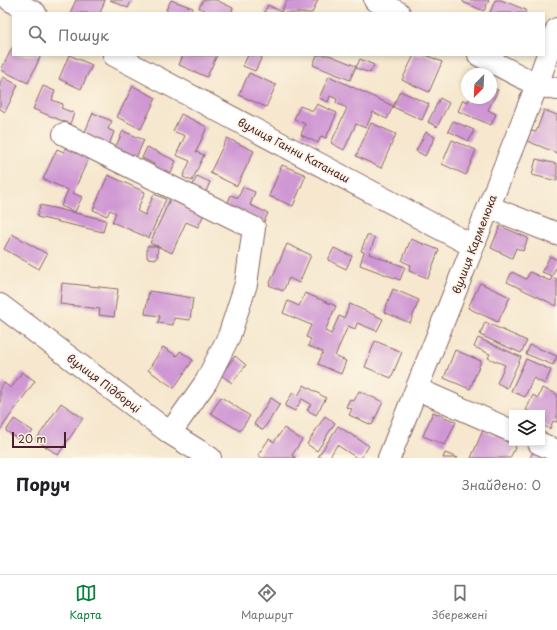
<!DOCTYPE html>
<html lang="uk">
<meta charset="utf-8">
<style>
:root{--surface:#fff;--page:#f6f6f6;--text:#202124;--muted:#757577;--line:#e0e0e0;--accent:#0b8043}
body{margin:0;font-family:"Playpen Sans",sans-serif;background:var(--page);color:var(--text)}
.controls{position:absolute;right:12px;bottom:12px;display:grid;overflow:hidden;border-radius:0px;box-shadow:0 2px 6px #0003}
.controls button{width:36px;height:36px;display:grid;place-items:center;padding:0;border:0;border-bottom:1px solid var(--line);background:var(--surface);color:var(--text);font:20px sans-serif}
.compass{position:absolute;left:461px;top:68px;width:36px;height:36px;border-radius:50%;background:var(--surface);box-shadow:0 2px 6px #0003;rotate:204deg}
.scale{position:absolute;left:12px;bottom:10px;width:54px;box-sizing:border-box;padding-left:4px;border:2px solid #4a1f2b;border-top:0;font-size:11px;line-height:14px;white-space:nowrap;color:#4a1f2b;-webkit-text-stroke:3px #fcf5e5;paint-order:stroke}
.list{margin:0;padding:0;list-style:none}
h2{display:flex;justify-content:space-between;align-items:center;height:52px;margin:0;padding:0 16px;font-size:17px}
h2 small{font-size:13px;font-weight:400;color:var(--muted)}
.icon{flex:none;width:22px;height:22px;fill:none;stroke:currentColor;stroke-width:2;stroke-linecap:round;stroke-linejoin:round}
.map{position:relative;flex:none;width:557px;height:458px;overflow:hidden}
.search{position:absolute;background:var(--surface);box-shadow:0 2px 6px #0003;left:12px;right:12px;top:12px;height:44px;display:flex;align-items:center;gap:10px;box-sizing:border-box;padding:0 14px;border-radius:0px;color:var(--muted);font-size:15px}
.sheet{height:116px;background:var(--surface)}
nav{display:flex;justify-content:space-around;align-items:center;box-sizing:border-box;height:56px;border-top:1px solid var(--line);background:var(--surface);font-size:11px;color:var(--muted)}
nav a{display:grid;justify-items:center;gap:2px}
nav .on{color:var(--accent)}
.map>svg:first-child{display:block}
</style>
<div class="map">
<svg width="557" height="458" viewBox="0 0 557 458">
<rect width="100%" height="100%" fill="#fcf5e5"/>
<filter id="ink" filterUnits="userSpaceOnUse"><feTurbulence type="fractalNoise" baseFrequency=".025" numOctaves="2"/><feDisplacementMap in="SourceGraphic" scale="8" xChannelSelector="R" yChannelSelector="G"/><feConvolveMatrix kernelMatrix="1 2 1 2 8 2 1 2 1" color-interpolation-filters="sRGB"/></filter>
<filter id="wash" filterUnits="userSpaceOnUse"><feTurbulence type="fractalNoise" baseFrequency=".012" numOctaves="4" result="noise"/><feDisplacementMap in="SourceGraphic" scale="16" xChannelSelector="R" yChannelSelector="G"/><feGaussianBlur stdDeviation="0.9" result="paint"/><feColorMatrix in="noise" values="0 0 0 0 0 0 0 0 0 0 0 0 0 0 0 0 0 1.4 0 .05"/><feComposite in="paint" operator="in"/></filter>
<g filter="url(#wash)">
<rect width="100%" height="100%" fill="#f6e7ce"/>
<g id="blocks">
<path fill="#cf97d4" d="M76 0H105L100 13H70Z
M110 0H132L128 8Z
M171 0 193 8 191 13H172L166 10Z
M203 0H216L233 8 231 13H211L199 8Z
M287 0H318L312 13H264L268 5 281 12Z
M463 0H489L484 11 463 2Z
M495 0H501L526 10 525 13H490Z
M13 46V55H41L28 83 1 70Z
M69 55 92 65 81 89 59 79Z
M183 55H217L207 77 179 65Z
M248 55H263L255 71 243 66Z
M317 55H329L356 66 350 80 313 65Z
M414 55H426L442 62 429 92 402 80Z
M360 59 374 65 370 73 356 68Z
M249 73 276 85 266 107 239 95Z
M329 76 393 106 387 119 373 112 366 128 356 124 344 150 331 143 347 108 336 103 337 99 330 96 328 102 319 98Z
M3 77 18 85 5 112 0 109V83Z
M43 86 55 91 52 100 63 104 61 108 74 113 70 124 33 109Z
M133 86 156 98 141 129 117 117Z
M491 87 498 90 488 110 496 114 491 125 458 111 463 100 468 102 470 98H491Z
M400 91 429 104 422 120 393 107Z
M440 98 449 103 437 127 428 122Z
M317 104 337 113 326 138 321 136 318 143 301 135 305 124 294 119 300 106 313 111Z
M544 110 557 115V153L527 141 531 131 536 132Z
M93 113 112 121 108 129 114 132 109 145 84 134Z
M181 114 207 127 196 152 204 155 192 181 183 177 190 161 176 155 185 136 173 131Z
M453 121 474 130 469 141 448 131Z
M371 123 396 134 381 168 356 156Z
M123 131 144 140 135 160 114 150Z
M426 132 435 137 425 156 416 151Z
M227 138 254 151 237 186 210 173Z
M452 140 476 150 466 175 442 164Z
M67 144 90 155 73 193 82 197 75 212 61 206 68 190 43 179 57 149 64 152Z
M147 147 176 161 171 173 165 170 162 176 151 171 154 164 142 158Z
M536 159 557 164V181L532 175Z
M282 165 306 175 293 206 269 196Z
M108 175 145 192 137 211 145 215 154 194 166 199 149 238 112 222 116 213 110 210 107 216 93 210Z
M197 176 210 182 204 196 190 190Z
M243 187 255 192 250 205 268 213 264 222 245 213 225 209 231 195 238 198Z
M171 197 205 212 198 227 186 222 172 253 150 243Z
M40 205 106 220 103 232 37 217Z
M500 226 528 238 523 251 516 248 512 258 491 248Z
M12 234 47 254 39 269 4 249Z
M367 235 375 238 369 254 405 267 400 280 360 265 364 252 361 251Z
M411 239 439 250 428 278 409 271 411 265 402 261Z
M287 244 311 255 299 283 289 278 283 291 269 285Z
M147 246H158L157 259 147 258Z
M334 248 352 256 346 269 328 260Z
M550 256 557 260V265L552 276 542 272Z
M512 272 526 279 530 272 550 281 552 277 557 279V306L507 282Z
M62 283 118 289 114 317 99 315 100 309 60 304Z
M480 283 510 297 498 322 468 308Z
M393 289 419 300 410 323 384 312Z
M149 291 193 298 190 320 174 318 173 325 158 323 160 316 145 314Z
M305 293 336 306 325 331 331 334 339 316 344 318 350 304 383 319 377 331 357 323 355 329 348 326 335 356 346 361 341 374 318 364 323 352 308 346 311 339 306 337 311 325 283 313 288 301 299 306Z
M485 322 527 341 521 353 480 335Z
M478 338 521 357 507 388 497 383 505 365 488 358 490 354 474 347Z
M375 341 402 352 391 378 365 367Z
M530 345 557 356 553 365 526 354Z
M163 347 177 356 180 351 193 360 174 388 148 370Z
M455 350 481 361 470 389 444 378Z
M235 356 246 365 232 383 221 375Z
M526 359 551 370 545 384 533 378 525 397 511 391Z
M22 372 35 381 0 430V388L4 383 11 388Z
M304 385 326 398 316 415 307 410 311 404 302 399 295 411 285 406 293 392 298 396Z
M542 388 557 394V422L553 421 550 429 542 425V413H534L526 410 533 395 538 398Z
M359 391 383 402 372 425 349 415 352 409 346 407 350 399 354 401Z
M221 397 250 416 240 431 211 413Z
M271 398 280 404 263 430 254 424Z
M61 403 83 418 58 455 36 440Z
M433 412 456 422 445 445 423 436Z
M325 416 335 423 317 451 307 444Z
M14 419 33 431 24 443 6 431Z
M338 426 369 446 361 458H357L337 445 329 458 318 457Z
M284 428 302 440 292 455 296 458H262L258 455 269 439 274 442Z
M498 429 508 434 505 441 516 446 510 458H471L483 430 495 436Z
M533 452 545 458H530Z
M445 453 458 458H443Z"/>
</g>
</g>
<g filter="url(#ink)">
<use href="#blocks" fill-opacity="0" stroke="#866564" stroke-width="1"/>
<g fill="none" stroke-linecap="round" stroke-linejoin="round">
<g stroke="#866564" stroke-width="24">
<path id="minor" d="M10 0 35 13
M375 0 399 13
M114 55 473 246
M479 55 537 85 557 89
M64 134 254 228 246 284 229 336 206 382 170 433
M489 207 557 234
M0 305 170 433 210 458
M417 389 512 431
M539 443 557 451
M389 458 537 85 557 29"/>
</g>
<use href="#minor" stroke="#fff" stroke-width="22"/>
</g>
</g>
<g text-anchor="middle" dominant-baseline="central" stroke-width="3.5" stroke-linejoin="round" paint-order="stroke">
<g font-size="11" fill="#4a1f2b" stroke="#fcf5e5">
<text transform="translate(294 150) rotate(28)">вулиця Ганни Катанаш</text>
<text transform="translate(474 244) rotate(-69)">вулиця Кармелюка</text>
<text transform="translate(104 383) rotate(37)">вулиця Підборці</text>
</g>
</g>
</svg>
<div class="controls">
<button><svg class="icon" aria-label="layers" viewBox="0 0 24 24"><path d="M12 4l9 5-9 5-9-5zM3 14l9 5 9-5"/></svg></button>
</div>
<svg class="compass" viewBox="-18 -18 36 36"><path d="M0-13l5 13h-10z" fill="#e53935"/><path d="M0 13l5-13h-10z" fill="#757577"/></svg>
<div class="scale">20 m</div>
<div class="search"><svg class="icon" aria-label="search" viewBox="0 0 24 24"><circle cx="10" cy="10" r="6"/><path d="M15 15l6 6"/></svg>Пошук</div>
</div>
<section class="sheet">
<h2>Поруч<small>Знайдено: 0</small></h2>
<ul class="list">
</ul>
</section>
<nav>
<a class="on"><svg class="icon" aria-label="map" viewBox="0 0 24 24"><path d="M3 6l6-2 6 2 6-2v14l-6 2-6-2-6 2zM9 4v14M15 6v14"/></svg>Карта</a>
<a><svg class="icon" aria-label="directions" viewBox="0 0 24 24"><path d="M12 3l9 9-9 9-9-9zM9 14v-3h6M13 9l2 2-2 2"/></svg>Маршрут</a>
<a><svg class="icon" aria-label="saved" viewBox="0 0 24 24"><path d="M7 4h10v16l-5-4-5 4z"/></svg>Збережені</a>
</nav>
